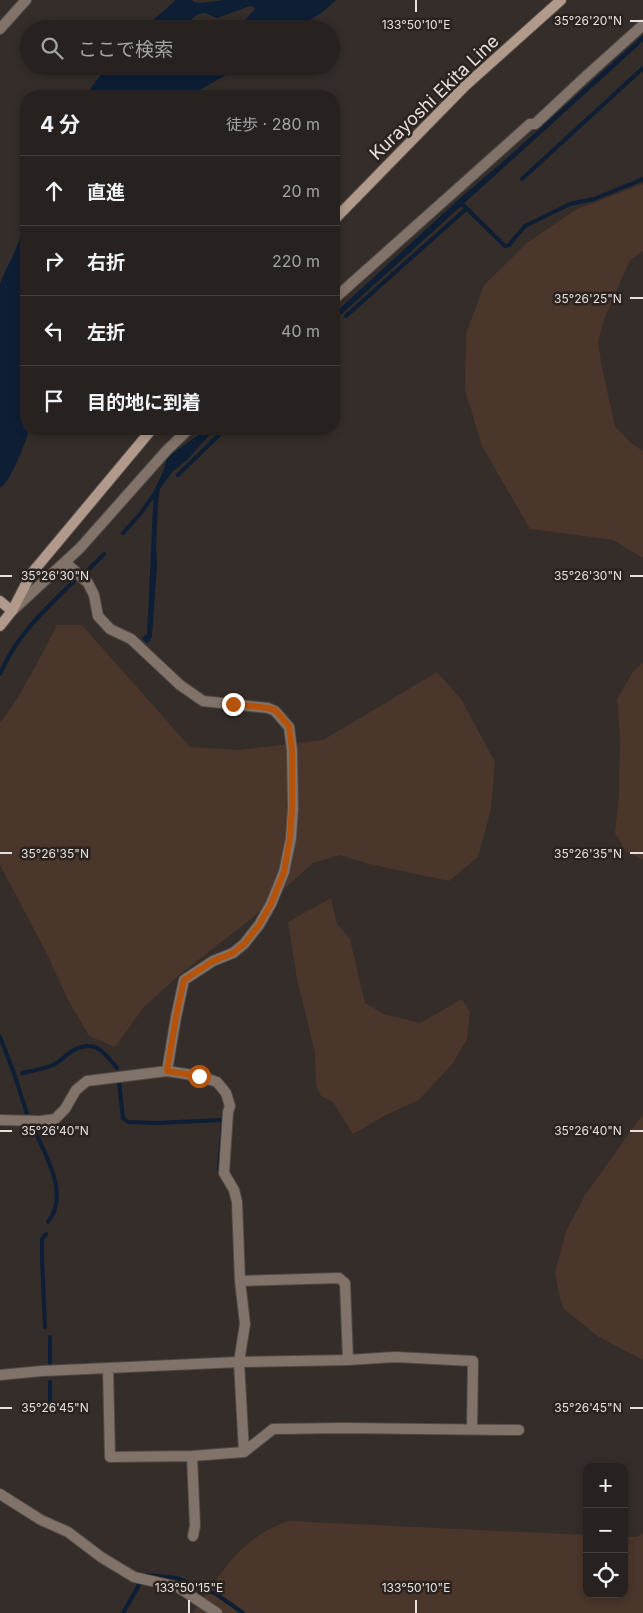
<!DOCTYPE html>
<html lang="ja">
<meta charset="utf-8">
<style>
:root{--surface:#27221f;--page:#2f2a28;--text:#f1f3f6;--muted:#a4a4a4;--line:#433f3d}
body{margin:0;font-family:Inter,"Noto Sans JP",sans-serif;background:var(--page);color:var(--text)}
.controls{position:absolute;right:15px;bottom:15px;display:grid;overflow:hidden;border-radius:10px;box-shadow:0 2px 8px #0003}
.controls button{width:45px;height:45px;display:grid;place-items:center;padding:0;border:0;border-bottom:1px solid var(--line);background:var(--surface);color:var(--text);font:25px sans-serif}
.stop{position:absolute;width:15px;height:15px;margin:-11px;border:4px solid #b45309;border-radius:50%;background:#fff}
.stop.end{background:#b45309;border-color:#fff;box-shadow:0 1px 5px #0008}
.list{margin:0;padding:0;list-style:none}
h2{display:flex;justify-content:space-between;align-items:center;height:65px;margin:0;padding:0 20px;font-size:21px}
h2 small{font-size:16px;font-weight:400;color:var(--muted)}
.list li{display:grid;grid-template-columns:32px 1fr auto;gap:15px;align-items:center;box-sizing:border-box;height:70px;padding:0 20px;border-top:1px solid var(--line)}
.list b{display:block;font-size:19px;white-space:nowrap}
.list em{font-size:16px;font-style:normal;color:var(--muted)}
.icon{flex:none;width:28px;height:28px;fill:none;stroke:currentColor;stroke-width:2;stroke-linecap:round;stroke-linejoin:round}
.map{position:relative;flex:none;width:643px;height:1613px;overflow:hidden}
.search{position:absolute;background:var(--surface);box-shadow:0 2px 8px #0003;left:20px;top:20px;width:320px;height:55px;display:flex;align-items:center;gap:12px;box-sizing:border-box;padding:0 18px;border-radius:28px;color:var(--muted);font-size:19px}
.panel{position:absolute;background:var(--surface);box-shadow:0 2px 8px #0003;left:20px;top:90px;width:320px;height:345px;border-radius:20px}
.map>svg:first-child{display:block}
</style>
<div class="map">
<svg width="643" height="1613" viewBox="0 0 643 1613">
<rect width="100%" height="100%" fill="#342d29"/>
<path fill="#4a362a" d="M643 184V251L630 260 603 322 598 342 602 368 615 426 631 443 643 451V558L613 540 530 529 482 446 465 390 466 334 484 285 528 242 577 209Z
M57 625H82L190 747 239 750 323 740 437 672 461 699 495 762 491 810 478 857 449 881 369 864 340 855 313 863 251 919 178 976 144 1007 115 1047 89 1036 67 998 47 954 0 865V723L17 699 42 654Z
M643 663V860L626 851 615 833 619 795 620 736 617 699 634 670Z
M331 898 337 924 350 939 365 1003 384 1014 420 1023 462 999 470 1012 467 1039 453 1063 419 1100 386 1115 353 1134 333 1102 321 1096 316 1085 315 1053 297 979 288 922Z
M643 1114V1360L597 1336 563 1308 558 1290 555 1272 566 1231 585 1195Z
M289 1521 587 1535V1594H624V1537H637L643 1533V1613H193C220 1574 242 1535 289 1521Z"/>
<path fill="#0d1e35" d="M176 0H192L194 2 200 3 225 0H336L320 14 295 29H232L247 18 255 9 254 7 250 6 217 18 205 13 198 14 180 29H143Z
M643 35V41L617 65 334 321V314L458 200 506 159Z
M107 66H143L146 72 159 73 173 66H241L190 96H85Z
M26 189V372L24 388 26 398V407L22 418 23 427 28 432C26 443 9 484 0 488V284C7 264 20 248 22 226 24 210 17 205 26 189Z
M207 429H215L187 460 172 472 160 489 158 501 156 548 157 565 152 636 150 641 146 643 142 638 147 634C150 586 151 539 154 492 158 480 166 470 166 458Z"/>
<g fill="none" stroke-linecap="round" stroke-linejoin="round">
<path stroke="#0d1e35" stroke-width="4" d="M522 179 643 68
M461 203 505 246 509 245 525 226 570 204 594 199 643 179
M346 316 466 209
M178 475 225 429
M123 533 141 513 156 492
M84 574 104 554
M0 674C17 634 46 609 76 579
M0 1037 14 1073 27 1114
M22 1073C32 1071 43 1069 53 1065 60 1062 66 1055 72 1051 95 1038 104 1052 117 1068
M119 1082 123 1118 128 1122 156 1123 221 1120 223 1122 219 1169
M33 1127C45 1154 70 1194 48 1222
M45 1327 42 1259V1239L46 1234
M50 1337V1363
M50 1382V1409
M147 1575 177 1578 216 1594 243 1613
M123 1613 139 1585"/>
<g stroke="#504a46" stroke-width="12">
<path id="minor" d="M0 29 26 0
M334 299 530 124H535L583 79 643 25
M65 562 88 583 94 595 98 616 110 629 131 639 180 685 203 701 268 708 275 711 289 727 292 750 293 808 291 838 284 872 271 904 259 925 244 944 233 953 213 961 184 980 176 1017 167 1071
M14 609 80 548 167 450 189 429
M0 1120 41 1121 55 1119 65 1109 76 1090 87 1081 167 1071 199 1076 217 1082 226 1093 230 1106 228 1112 224 1173 234 1190 237 1202 240 1281 245 1324 239 1362 244 1452
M240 1281 339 1278 345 1283 348 1360
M108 1368 110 1457 192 1456 244 1452 273 1429 343 1428 519 1430
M0 1375 42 1371 239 1362 348 1360 395 1357 473 1361 472 1429
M192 1456 195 1526 193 1536
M0 1494 41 1520 68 1532 101 1557 134 1577 178 1587 217 1613"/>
</g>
<g stroke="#504a46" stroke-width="12">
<path id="secondary" d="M334 220 465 86 561 0
M0 601 12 611
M0 626 12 611 31 574 152 429"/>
</g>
<use href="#minor" stroke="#82736a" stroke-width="10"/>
<use href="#secondary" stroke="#b1998b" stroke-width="10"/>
</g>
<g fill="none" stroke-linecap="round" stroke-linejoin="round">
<path stroke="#b45309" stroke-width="6" d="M199 1076 167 1071 176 1017 184 980 213 961 233 953 244 944 259 925 271 904 284 872 290 838 292 808V750L289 726 275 710 268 708 233 704"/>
</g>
<path fill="none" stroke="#e5e0de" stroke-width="2" d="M416 0V12M630 21H643M630 298H643M0 576H12M630 576H643M0 853H12M630 853H643M0 1131H12M630 1131H643M0 1408H12M630 1408H643M189 1600V1613M416 1600V1613"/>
<g text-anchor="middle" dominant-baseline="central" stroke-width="5" stroke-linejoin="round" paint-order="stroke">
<g font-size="18" fill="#e5e0de" stroke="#2a231f">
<text transform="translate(434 97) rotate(-44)">Kurayoshi Ekita Line</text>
</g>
</g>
<g font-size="12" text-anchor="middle" fill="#e5e0de" stroke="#2a231f" stroke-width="5" stroke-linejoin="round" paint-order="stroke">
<text x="588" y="25">35°26'20"N</text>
<text x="416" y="29">133°50'10"E</text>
<text x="588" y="303">35°26'25"N</text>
<text x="588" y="580">35°26'30"N</text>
<text x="55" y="580">35°26'30"N</text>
<text x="55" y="858">35°26'35"N</text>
<text x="588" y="858">35°26'35"N</text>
<text x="55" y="1135">35°26'40"N</text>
<text x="588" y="1135">35°26'40"N</text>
<text x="55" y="1412">35°26'45"N</text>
<text x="588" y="1412">35°26'45"N</text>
<text x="189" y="1592">133°50'15"E</text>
<text x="416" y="1592">133°50'10"E</text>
</g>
</svg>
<div class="controls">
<button>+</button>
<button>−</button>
<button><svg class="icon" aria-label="locate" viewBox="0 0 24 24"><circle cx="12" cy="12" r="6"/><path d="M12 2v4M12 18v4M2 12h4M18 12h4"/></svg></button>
</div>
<div class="stop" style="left:199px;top:1076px"></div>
<div class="stop end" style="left:233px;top:704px"></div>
<div class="search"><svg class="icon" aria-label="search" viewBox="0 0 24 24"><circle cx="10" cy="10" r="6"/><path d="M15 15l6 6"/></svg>ここで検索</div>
<section class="panel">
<h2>4 分<small>徒歩 · 280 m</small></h2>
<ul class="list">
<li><svg class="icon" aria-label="ahead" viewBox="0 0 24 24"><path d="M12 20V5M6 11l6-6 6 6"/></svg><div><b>直進</b></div><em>20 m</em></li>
<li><svg class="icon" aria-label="right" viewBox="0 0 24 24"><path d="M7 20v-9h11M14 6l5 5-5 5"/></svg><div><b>右折</b></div><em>220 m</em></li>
<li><svg class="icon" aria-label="left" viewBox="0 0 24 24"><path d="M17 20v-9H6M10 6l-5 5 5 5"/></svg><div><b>左折</b></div><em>40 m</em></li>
<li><svg class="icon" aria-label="arrive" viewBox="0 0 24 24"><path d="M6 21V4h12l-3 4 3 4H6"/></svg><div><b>目的地に到着</b></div></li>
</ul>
</section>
</div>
